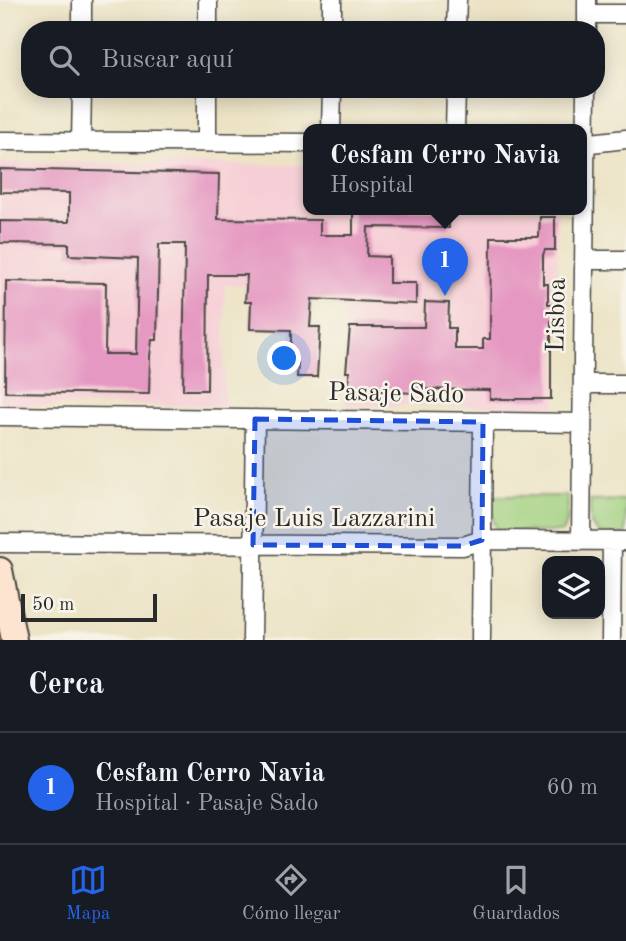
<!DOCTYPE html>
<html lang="es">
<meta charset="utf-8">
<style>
:root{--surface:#171b24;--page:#242831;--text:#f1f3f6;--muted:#9ea1a6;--line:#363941;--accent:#2563eb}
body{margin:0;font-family:"Old Standard TT",serif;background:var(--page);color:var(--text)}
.controls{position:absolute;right:21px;bottom:21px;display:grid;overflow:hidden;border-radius:14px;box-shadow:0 4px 18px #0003}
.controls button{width:63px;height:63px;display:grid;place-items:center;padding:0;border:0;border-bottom:2px solid var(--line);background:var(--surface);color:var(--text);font:35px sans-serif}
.scale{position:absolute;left:21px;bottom:18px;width:136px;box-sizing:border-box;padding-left:7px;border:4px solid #2b2b2b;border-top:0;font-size:19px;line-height:24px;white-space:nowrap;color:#2b2b2b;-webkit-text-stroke:5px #f7f3e8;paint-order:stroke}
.you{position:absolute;left:285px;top:359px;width:24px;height:24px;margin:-18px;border:5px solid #fff;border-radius:50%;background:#1a73e8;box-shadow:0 0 0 10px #1a73e833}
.badge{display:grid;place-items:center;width:46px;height:46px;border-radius:50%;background:var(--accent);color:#fff;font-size:23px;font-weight:700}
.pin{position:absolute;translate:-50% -58px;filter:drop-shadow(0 2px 4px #0008)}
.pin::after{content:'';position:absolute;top:37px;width:24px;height:21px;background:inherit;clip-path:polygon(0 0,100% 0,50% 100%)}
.popup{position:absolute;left:303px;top:124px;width:284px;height:91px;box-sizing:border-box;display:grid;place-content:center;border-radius:14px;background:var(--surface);filter:drop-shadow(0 2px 5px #0005);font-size:23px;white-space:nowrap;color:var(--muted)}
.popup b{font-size:26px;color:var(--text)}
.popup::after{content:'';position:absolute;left:50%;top:100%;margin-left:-14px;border:14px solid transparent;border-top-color:var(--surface)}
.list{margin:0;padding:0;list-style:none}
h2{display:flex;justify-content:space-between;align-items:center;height:91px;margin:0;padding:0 28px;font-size:30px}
h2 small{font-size:23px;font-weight:400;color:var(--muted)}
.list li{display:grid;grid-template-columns:46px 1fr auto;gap:21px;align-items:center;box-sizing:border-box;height:112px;padding:0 28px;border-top:2px solid var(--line)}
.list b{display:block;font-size:26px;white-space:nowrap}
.list p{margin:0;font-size:23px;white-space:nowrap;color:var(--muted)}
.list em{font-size:23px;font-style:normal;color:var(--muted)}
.icon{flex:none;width:38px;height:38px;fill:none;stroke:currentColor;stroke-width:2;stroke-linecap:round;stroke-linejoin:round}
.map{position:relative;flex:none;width:626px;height:640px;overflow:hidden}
.search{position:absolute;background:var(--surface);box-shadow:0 4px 18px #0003;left:21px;right:21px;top:21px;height:77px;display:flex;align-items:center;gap:18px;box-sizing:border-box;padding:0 24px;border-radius:28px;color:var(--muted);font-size:26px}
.sheet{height:203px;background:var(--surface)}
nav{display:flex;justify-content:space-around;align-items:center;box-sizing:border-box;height:98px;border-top:2px solid var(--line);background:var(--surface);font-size:19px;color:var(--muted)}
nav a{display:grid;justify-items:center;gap:4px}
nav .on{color:var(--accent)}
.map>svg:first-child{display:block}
</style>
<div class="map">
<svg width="626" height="640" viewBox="0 0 626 640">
<rect width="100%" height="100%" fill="#f7f3e8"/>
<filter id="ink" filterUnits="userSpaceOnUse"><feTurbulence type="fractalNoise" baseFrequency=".0143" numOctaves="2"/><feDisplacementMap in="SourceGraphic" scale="14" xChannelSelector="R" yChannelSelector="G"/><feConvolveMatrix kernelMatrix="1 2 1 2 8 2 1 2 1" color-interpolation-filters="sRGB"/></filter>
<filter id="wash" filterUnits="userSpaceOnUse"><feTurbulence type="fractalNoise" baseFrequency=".00686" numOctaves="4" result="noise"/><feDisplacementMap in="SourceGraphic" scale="28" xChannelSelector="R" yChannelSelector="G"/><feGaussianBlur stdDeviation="1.57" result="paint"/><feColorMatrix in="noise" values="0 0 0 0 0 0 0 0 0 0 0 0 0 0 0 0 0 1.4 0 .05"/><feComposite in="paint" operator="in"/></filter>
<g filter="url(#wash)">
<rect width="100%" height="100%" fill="#ece3c5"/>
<path fill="#f6cfd6" d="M0 162 308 165V210H558L556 408 345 405 346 308 332 307V285H225L224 406 0 405Z"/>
<path fill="#9fcf7d" stroke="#657d54" stroke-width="2" d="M493 496H568L567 523 562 532 498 531 493 522Z
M626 500V534H600L591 524 590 501Z"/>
<g id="blocks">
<path fill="#e598c1" d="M0 169 219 174 218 219 320 220V235H353V210H449V228L368 227 367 256 389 257V283H416V304L312 299 310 327H320L317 377H297L298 363H291V330L250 329 251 302H245L247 275H208L207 390H183L185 244H159L157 340H152L150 356 149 394 5 392 6 281 106 283 105 354H136L138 258 69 255V244L0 243V221L69 222V193L0 192Z
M540 217H555V250H545L543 255V284H548V304H555V321H551V399H490V390L413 389V393L349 389V372H346L350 327H424L425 302 449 303 448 328H455V349H483V339H490L491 237H539Z"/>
</g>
</g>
<g filter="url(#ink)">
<use href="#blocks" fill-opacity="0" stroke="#484742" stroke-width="2"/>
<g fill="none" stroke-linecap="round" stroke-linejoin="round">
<g stroke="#484742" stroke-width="21">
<path id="minor" d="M587 14H626
M82 30V0
M208 30V0
M332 30V0
M456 30 457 0
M587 30V0
M331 130 332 89
M455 130 456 89
M0 141 308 143
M81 142 82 89
M207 142V89
M582 144 626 139
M584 260H626
M583 384H626
M0 416 582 423
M581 541 586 89
M0 543 463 546 482 540 626 541
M252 640 255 419
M481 640 483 422
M611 640 612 541"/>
</g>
<g stroke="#484742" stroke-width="28">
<path id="secondary" d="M0 570 14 640"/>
</g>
<use href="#minor" stroke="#fff" stroke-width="18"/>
<use href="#secondary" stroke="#fde4d1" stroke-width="24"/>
</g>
</g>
<path fill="#1d4ed8" fill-opacity="0.2" stroke="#1d4ed8" stroke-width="5" stroke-dasharray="14 9" stroke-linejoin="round" d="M255 419 483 422 482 540 463 546 253 545Z"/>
<g text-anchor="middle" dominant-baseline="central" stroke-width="5" stroke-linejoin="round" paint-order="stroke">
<g font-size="26" fill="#2b2b2b" stroke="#f7f3e8">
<text transform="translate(557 315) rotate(-89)">Lisboa</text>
<text transform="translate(396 394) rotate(1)">Pasaje Sado</text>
<text x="314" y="519">Pasaje Luis Lazzarini</text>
</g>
</g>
</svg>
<div class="controls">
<button><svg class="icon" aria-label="layers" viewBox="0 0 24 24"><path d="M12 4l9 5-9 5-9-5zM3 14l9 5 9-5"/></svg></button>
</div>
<div class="scale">50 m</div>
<div class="you"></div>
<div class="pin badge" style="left:445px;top:296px">1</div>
<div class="popup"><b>Cesfam Cerro Navia</b>Hospital</div>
<div class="search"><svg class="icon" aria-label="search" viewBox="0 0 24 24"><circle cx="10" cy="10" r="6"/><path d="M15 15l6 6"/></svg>Buscar aquí</div>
</div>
<section class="sheet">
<h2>Cerca<small></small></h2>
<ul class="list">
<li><span class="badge">1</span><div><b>Cesfam Cerro Navia</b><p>Hospital · Pasaje Sado</p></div><em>60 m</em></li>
</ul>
</section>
<nav>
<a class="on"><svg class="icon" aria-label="map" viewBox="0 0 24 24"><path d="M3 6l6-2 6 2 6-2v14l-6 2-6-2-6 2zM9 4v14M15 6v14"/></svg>Mapa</a>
<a><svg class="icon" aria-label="directions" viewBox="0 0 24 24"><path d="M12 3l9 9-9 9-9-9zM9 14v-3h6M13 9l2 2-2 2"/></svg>Cómo llegar</a>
<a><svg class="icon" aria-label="saved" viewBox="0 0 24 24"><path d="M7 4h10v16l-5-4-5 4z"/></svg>Guardados</a>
</nav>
